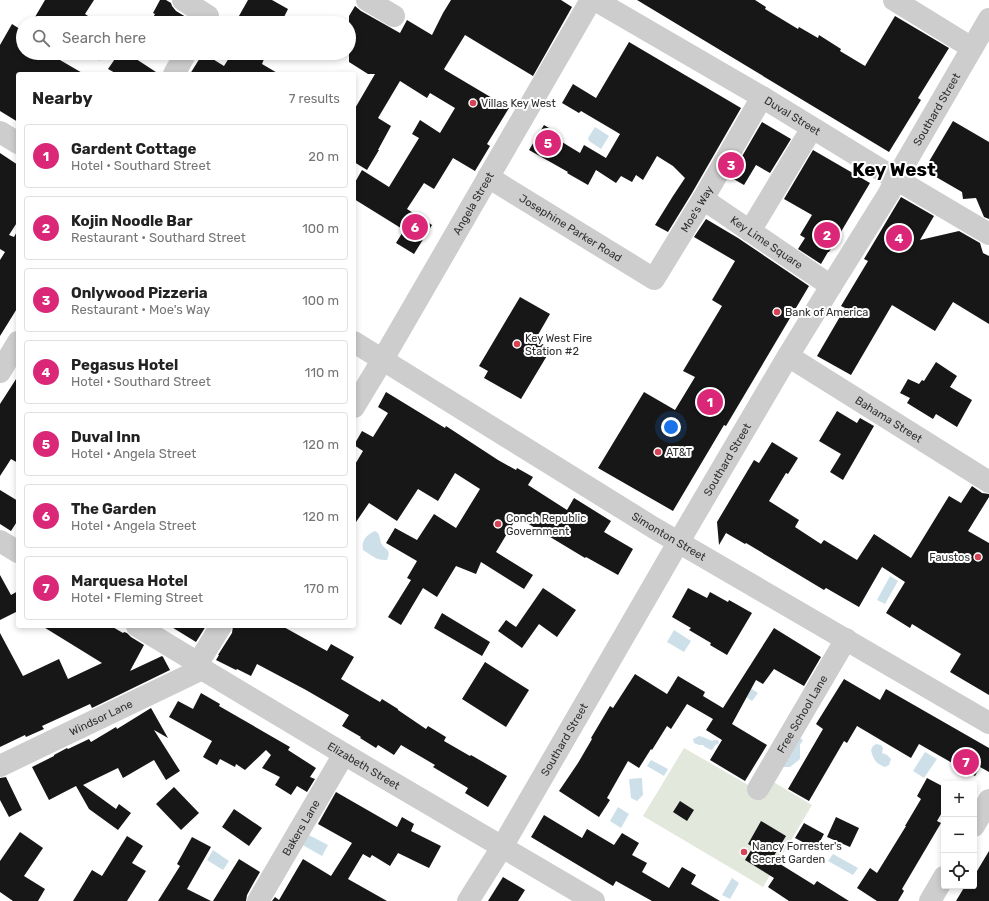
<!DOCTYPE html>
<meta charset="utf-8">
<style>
:root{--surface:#fff;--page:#f6f6f6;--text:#222;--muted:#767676;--line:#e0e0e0;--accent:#db2777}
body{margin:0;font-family:Rubik,sans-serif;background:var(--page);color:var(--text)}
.controls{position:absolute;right:12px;bottom:12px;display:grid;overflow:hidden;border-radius:4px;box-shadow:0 2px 6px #0003}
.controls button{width:36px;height:36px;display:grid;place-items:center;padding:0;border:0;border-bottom:1px solid var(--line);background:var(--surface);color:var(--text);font:20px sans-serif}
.you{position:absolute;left:671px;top:427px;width:14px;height:14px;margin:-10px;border:3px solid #fff;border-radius:50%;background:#1a73e8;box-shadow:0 0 0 6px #1a73e833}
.badge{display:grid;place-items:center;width:26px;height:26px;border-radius:50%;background:var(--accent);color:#fff;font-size:13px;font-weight:700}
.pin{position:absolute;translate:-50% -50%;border:2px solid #fff;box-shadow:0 1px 4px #0006}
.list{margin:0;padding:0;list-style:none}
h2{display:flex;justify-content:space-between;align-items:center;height:52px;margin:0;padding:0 16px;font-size:17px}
h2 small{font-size:13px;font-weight:400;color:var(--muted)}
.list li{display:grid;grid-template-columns:26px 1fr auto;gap:12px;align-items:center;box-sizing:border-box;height:64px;margin:0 8px 8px;padding:0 8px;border:1px solid var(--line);border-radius:4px}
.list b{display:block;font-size:15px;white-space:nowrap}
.list p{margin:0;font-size:13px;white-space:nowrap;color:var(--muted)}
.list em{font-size:13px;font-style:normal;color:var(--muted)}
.icon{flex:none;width:22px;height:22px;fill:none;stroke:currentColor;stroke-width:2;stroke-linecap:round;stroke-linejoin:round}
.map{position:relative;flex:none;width:989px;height:901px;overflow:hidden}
.search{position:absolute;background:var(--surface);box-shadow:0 2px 6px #0003;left:16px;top:16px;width:340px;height:44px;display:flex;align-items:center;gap:10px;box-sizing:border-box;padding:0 14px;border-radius:22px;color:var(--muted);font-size:15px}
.panel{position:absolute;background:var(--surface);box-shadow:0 2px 6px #0003;left:16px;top:72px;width:340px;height:556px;border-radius:4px}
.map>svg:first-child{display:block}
</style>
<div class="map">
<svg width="989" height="901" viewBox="0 0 989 901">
<rect width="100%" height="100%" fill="#fff"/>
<path fill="#e3e8dc" d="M684 748 762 793 770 780 812 805 763 887 643 816Z"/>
<path fill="#cde0e9" d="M92 53H104L100 61 90 56Z
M595 127 609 136 601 149 589 141 588 138Z
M375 531 378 533C380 536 380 540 381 543 385 551 392 548 387 560 377 561 371 555 363 550 361 541 366 535 375 531Z
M890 576 898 581 885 604 877 600Z
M674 630 691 641 684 652 667 642Z
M741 682 758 693 752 701 736 690Z
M699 736 703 737 712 741 714 740H718L719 742 718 744 715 745 713 749 711 750 705 747 703 745H699L694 743 693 739Z
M798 737 803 740 800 745V759L790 767H783Z
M876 744 881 745 883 748 882 753 887 755 891 759 889 765 885 767C876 764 873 759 871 750L873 746Z
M925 752 937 759 924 778 913 771Z
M651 760 668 769 664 776 647 766Z
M642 778 643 795 637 801 631 798 629 779Z
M618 807 629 814 621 828 610 821Z
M305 833 328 845 322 856 299 843Z
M213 850 229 861 223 870 207 860Z
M833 854 858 868 853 875 828 861Z
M732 878 739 883 730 899 722 895Z"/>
<path fill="#171717" d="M45 0H94L85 14 99 23H44L35 17Z
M160 0H166L171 3 172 6 176 11 196 23H150L155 14 153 13Z
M248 0H272L288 9 281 23H235Z
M451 0H561L572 7 533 76 465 35 444 69 445 70 509 108 487 144 490 146 475 171 453 158 434 189 424 183 407 209 432 225 414 254 396 243 404 230 354 199V184L362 170 389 187 419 138 412 134 420 120 440 133 455 108 430 93 427 98 400 81 378 118 391 126 378 150H379L367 170 354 162V110L375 74H368L349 62V16L355 6 361 11 400 33 407 20 432 35 443 13Z
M637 0H755L766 7 765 9 798 29 799 27 818 38 819 35 841 49 840 51 865 66 895 16 949 48 918 98 921 100 889 152Z
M12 24 23 31V53H48L84 74H18V122L0 111V45Z
M629 42 741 108 692 193 668 232 655 225 673 196 685 178 673 166 657 156 643 180 636 175 632 182 621 176 616 183 596 170 588 185 567 173 568 172 529 150 544 125 559 134 557 139 580 153 584 145 606 158 620 134 581 111 579 113 562 103 573 84 596 98Z
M119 53H127L159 74H117L108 69Z
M203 53 224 66 232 53H254L264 59 262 64 279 74H190Z
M953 121 989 142V219L984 217 976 198 963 199 962 192 924 170Z
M762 122 791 139 770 173 756 165 744 185 730 177Z
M813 150 870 183 829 252H828L821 264 798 249 805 238 800 235 812 215 784 199Z
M0 153 18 165V221L9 235 14 237 18 230V307L0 336V260L5 252 0 249Z
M901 197 934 216 920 240 959 231 980 243 983 253 989 256V324L953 302 935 331 892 305 851 375 817 356 845 308 841 306 868 261 864 259Z
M706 219 738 238 809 286 726 426 724 425 673 511 598 468 644 392 675 410 695 377 683 371 722 306 712 300 735 261 694 237Z
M520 297 550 314 535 340 551 349 521 399 484 378 488 371 479 366Z
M936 362 957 376 950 387 972 400 957 427 936 414 933 419 907 403 910 398 900 393 908 379 919 384 922 380 924 381Z
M18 376V463L11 459 0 476V404Z
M386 392 445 428 446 426 498 460 516 470 517 468 533 477 528 485 567 510 574 498 611 521 604 532 633 549 618 575 586 557 585 558 517 517 496 552 533 575 524 589 481 562 476 574 456 566 437 597 423 588 401 625 388 617 411 580 407 578 417 561 386 543 395 528 417 540 434 514 456 528 480 489 455 473 438 501 418 489 397 521 369 503 354 525V466L363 451 354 445 362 431 373 437 388 413 378 407Z
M837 411 857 423 860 418 874 426 843 480 830 472 841 454 819 441Z
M772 442 798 458 788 474 786 473 769 501 799 520 795 527 821 544 824 540 857 560 874 534 911 558 949 496 961 503 972 486 982 493 989 494V497L968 531 989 543V695L950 672 961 654 912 624 910 628 886 613 905 582 882 567 859 607 826 588 824 590 746 543 745 544 726 533 719 545 717 522 754 460 759 463Z
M0 490 18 501V520L11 531 0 524Z
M0 575 11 595 18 591V611L0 620Z
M543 588 576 610 557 637 539 624 522 648 498 631 506 620 516 627Z
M688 588 707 598 710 592 728 602 729 600 752 613 727 655 710 645 711 643 689 630 691 628 672 617Z
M442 613 490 642 482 656 434 628Z
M42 626H111L123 633 124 632 127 633 131 637 144 645 130 671 162 656 163 657 170 670 92 708 90 704 42 726 44 729 26 737 25 735 0 747V633L23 676 59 659 68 679 102 663Z
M170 626H206L196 642Z
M233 626H282L327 651 331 644 354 657 341 679 380 702 382 699 398 709V710L426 729 428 726 446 737 444 741 470 756 471 755 507 776 488 807 465 793 468 788 433 767 435 765 401 745 394 755 378 745 376 748 360 738 361 737 342 726 349 715 306 690 257 664 251 676 237 669 236 670 216 660 219 655H218L232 633Z
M774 628 821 657 804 686 774 669 763 684 756 680 732 724 767 745 745 781 710 760 722 740 706 730 713 719 687 704 671 729 667 726 652 750 651 749 639 768 628 761 607 798 610 800 599 817 559 791 578 763 592 739 591 738 610 706 613 708 635 674 667 694 678 676 705 692 703 696 723 708Z
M485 662 529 690 506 727 462 699Z
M844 679 880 700 886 689 989 748V772L980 767 975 776 919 744 911 758 857 726 847 743 844 741 809 801 788 789 823 729 816 724Z
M201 693 220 704 219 706 290 747 288 750 316 768 310 777 315 779 307 792 297 786 291 795 275 785 280 777 262 768 271 755 266 750 245 770 236 764 235 767 220 759 217 765 203 757 212 741 169 717 178 701 193 709Z
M151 708 168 738 154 730 180 771 166 780 154 760 123 778 118 768 83 785 116 809 119 804 131 813 118 830 89 809 76 786 49 800 32 767 54 756V755L67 748 68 749 89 739 91 742 116 727 117 729Z
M6 777 22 810 9 817 0 800V778Z
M927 778 944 787V809L937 821 941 823 902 889 904 891 898 901H877L857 888 870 868 877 873 906 826H905L921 799 917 796Z
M174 787 199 813 181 830 156 804Z
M336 792 397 827 402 817 414 824 411 831 441 846 429 868 398 853 390 866 372 855 370 858 363 854 348 879 387 901H272L275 897 279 900 303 859 331 876 352 843 318 824Z
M680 801 694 810 687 821 673 812Z
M234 809 262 828 249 846 222 827Z
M544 815 582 838 587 829 614 845 622 833 639 843 632 855 647 863 642 872 669 888 682 867 696 875 691 884 720 901H652L616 881 613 886 531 837Z
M836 817 859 828 850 847 827 837Z
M761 821 786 836 772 859 814 885 817 881 849 901H789L768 887 774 878 745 860 753 847 748 844Z
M804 823 824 834 816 849 795 838Z
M20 832 43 848 24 876 45 889 38 901H13L0 892V861Z
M127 836 143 846 132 863 146 871 127 901H73L92 870 102 876Z
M192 837 211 847 187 889 211 901H158L180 866 177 864Z
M989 851V901H956L965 886H974V876Z
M239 859 260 872 253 884 247 895 246 901H213Z
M503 877 525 890 518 901H488Z"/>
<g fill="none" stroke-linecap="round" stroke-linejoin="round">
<g stroke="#cdcdcd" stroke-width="22">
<path d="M183 0 208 16"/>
<path d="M367 0 394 16"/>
<path id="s1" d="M595 0 762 97 896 179 989 234"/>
<path d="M894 0 972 48"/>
<path d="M174 74 186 53"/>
<path d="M0 132 18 143"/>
<path id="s2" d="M488 177 654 279 703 199 762 97"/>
<path id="s3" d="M703 199 831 286"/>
<path d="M750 231 812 128"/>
<path id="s4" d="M354 342 654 528 989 723"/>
<path id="s5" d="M788 356 989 482"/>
<path d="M0 372 18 342"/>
<path id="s6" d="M354 407 383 359 591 0"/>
<path d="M0 541 18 552"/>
<path id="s7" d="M137 626 198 663 202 669 344 754 594 901"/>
<path d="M198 663 221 626"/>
<path id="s8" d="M0 766 202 669"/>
<path id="s9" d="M758 789 846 639"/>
<path d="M974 826 989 800"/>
<path id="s10" d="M258 901 344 754"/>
<path id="s11" d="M468 901 502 847 671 555 788 356 831 286 889 193 896 179 989 19"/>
<path d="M930 901 944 877"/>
</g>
</g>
<g fill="#d44456" stroke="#fff" stroke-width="1.5">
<circle cx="473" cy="103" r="4"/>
<circle cx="777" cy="312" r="4"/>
<circle cx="517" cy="344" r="4"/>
<circle cx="658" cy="452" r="4"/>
<circle cx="498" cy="524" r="4"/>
<circle cx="978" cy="557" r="4"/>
<circle cx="744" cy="852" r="4"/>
</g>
<g text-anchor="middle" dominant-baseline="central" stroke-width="4" stroke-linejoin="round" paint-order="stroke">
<g font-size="11" fill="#303030" stroke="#fff" text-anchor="start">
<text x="481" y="103">Villas Key West</text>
<text x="785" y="312">Bank of America</text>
<text x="525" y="338">Key West Fire<tspan x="525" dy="13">Station #2</tspan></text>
<text x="666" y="452">AT&amp;T</text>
<text x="506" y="518">Conch Republic<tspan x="506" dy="13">Government</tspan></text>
<text x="970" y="557" text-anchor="end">Faustos</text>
<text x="752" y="846">Nancy Forrester's<tspan x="752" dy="13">Secret Garden</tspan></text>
</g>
<g font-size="11" fill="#303030" stroke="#fff">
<text stroke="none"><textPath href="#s11" startOffset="920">Southard Street</textPath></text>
<text stroke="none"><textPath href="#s1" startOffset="229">Duval Street</textPath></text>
<text stroke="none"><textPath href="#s6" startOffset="236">Angela Street</textPath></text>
<text stroke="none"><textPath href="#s2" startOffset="277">Moe's Way</textPath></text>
<text stroke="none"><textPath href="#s2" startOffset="97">Josephine Parker Road</textPath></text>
<text stroke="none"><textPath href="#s3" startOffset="77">Key Lime Square</textPath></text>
<text stroke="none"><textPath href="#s5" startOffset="119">Bahama Street</textPath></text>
<text stroke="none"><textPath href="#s11" startOffset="512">Southard Street</textPath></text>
<text stroke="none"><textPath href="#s4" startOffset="370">Simonton Street</textPath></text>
<text stroke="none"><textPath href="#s9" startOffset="87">Free School Lane</textPath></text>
<text stroke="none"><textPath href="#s8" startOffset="112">Windsor Lane</textPath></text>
<text stroke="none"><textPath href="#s11" startOffset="188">Southard Street</textPath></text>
<text stroke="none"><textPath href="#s7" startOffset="267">Elizabeth Street</textPath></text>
<text stroke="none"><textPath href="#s10" startOffset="85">Bakers Lane</textPath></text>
</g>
<g font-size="19" font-weight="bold" fill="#000" stroke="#fff">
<text x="894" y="169">Key West</text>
</g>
</g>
</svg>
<div class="controls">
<button>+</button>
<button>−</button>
<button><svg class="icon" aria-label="locate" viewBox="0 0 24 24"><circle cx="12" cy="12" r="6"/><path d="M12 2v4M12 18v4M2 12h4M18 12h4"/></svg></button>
</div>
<div class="you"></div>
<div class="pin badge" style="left:710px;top:402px">1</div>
<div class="pin badge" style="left:827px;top:235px">2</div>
<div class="pin badge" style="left:731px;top:165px">3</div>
<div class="pin badge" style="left:899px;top:238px">4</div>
<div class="pin badge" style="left:548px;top:143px">5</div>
<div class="pin badge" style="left:415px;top:227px">6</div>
<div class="pin badge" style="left:966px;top:762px">7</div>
<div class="search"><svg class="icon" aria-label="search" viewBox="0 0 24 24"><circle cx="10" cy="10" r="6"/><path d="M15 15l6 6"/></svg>Search here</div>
<section class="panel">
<h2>Nearby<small>7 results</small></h2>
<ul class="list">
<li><span class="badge">1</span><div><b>Gardent Cottage</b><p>Hotel · Southard Street</p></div><em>20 m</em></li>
<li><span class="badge">2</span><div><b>Kojin Noodle Bar</b><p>Restaurant · Southard Street</p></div><em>100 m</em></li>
<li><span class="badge">3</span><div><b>Onlywood Pizzeria</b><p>Restaurant · Moe's Way</p></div><em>100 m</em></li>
<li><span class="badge">4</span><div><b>Pegasus Hotel</b><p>Hotel · Southard Street</p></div><em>110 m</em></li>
<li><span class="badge">5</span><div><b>Duval Inn</b><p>Hotel · Angela Street</p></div><em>120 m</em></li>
<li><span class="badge">6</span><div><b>The Garden</b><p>Hotel · Angela Street</p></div><em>120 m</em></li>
<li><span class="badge">7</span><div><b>Marquesa Hotel</b><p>Hotel · Fleming Street</p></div><em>170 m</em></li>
</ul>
</section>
</div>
